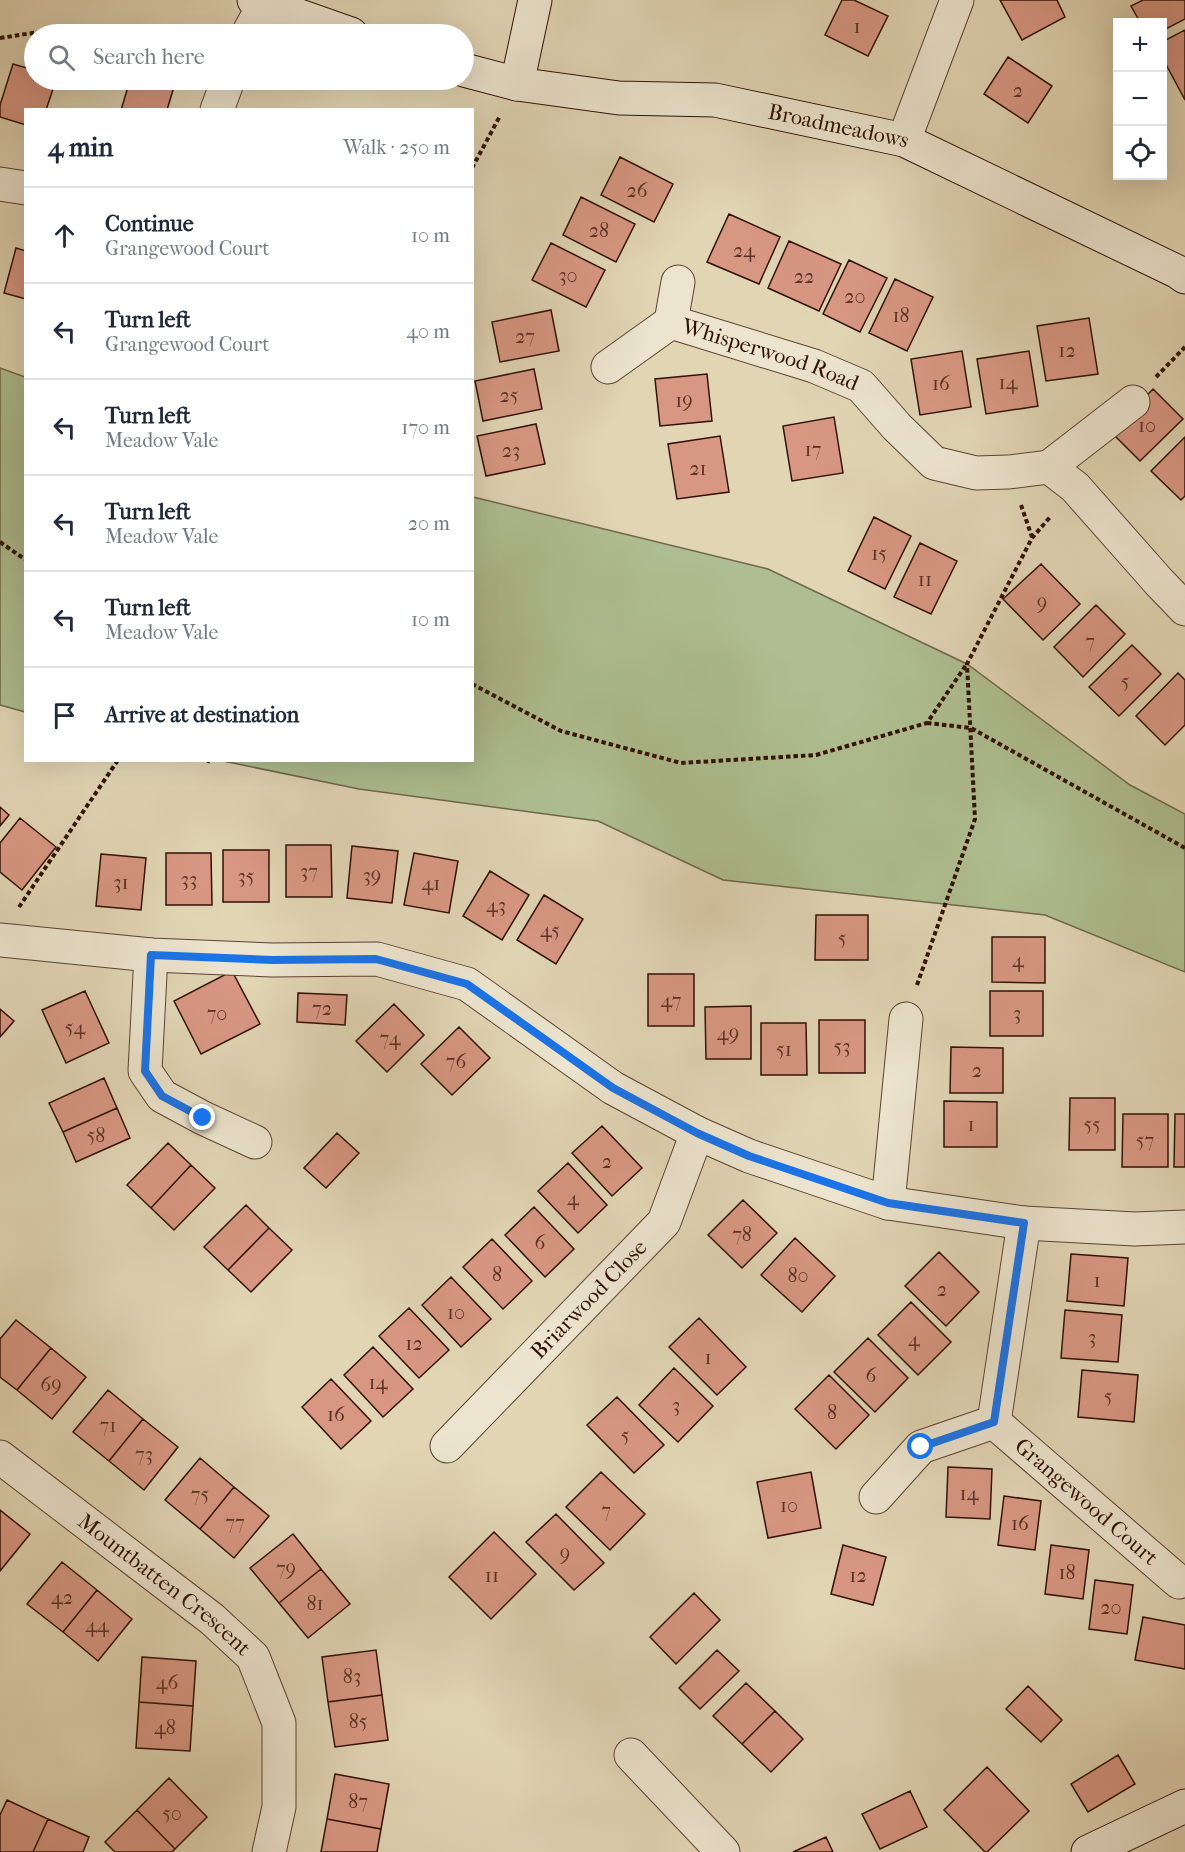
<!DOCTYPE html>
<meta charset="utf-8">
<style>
:root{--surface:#fff;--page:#f6f6f7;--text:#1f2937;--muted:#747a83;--line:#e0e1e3}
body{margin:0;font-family:"IM FELL French Canon",serif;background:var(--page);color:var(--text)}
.controls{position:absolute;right:18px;top:18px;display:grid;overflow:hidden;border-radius:0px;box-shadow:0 6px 24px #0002}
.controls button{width:54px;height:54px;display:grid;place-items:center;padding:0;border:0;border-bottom:2px solid var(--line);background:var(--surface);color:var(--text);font:30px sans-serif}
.stop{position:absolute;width:18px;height:18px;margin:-14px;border:4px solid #1a73e8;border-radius:50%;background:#fff}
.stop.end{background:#1a73e8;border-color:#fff;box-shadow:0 2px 6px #0008}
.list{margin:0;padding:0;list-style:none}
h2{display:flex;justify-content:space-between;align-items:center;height:78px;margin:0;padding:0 24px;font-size:26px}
h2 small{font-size:20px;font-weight:400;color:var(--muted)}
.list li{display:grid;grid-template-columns:39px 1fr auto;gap:18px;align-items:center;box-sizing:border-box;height:96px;padding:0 24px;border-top:2px solid var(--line)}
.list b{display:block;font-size:22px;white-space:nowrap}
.list p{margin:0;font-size:20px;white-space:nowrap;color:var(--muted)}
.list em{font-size:20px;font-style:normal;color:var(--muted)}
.icon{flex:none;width:33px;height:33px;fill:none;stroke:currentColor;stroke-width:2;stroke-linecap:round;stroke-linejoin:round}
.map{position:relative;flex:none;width:1185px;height:1852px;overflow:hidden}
.search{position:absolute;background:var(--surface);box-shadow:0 6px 24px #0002;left:24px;top:24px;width:450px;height:66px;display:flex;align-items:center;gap:15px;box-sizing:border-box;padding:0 21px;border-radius:33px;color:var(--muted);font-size:22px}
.panel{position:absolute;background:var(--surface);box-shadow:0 6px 24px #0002;left:24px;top:108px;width:450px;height:654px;border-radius:0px}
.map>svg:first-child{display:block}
</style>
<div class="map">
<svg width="1185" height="1852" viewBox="0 0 1185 1852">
<rect width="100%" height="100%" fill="#e1d5b4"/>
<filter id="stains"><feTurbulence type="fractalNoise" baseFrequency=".00333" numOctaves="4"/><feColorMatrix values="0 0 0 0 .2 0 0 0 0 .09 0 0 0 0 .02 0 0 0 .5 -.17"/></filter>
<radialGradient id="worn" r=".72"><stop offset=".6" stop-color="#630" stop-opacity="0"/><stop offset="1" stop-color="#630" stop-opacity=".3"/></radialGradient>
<path fill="#aebe90" stroke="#6f684a" stroke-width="1.5" d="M0 368 25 377V712L0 705Z
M473 497 768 569 967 664 1130 785 1185 814V972L1045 915 723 880 598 821 359 789 223 761 472 760Z"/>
<path fill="#d89783" stroke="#301105" stroke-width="1.5" d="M842 0H854L888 16 868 56 825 35Z
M1000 0H1057L1065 17 1022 40Z
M1143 0H1185V19L1162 31V22H1140L1131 6Z
M1185 30V100L1162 57V42Z
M1008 57 1052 86 1028 123 984 94Z
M13 64 34 70V80H56L46 110H26V125L0 117V105Z
M130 80H176L167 110H121Z
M620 157 673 184 654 222 601 195Z
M581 197 635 224 616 262 563 235Z
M729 214 780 237 759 284 707 262Z
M789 241 841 264 819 311 768 288Z
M551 243 605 270 586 307 532 280Z
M16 248 26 251V299L4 293Z
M849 260 887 278 860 332 823 314Z
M895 279 933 297 907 351 869 333Z
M551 310 559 351 500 362 492 322Z
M1089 318 1098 374 1046 381 1037 326Z
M962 351 971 407 920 415 911 359Z
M1029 351 1038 406 986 414 977 359Z
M534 369 542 409 483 421 475 381Z
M707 374 712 421 660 426 655 379Z
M1153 389 1183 419 1140 461 1111 432Z
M834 417 843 473 792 481 783 426Z
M536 424 545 464 486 476 477 436Z
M720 436 729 492 677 499 668 444Z
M1185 437V496L1181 500 1151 471Z
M874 517 911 536 885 589 848 571Z
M920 543 957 561 931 614 894 597Z
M1041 564 1080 604 1043 640 1003 599Z
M1096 605 1125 634 1083 677 1054 647Z
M1132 645 1161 674 1119 716 1089 687Z
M1178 673 1185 680V725L1165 745 1136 716Z
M0 807 9 815 0 826Z
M20 818 56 847 22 890 0 872V843Z
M286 845H331L332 897H286Z
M352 846 398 851 392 903 347 898Z
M223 850H269V902H223Z
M166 853H211L212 905H166Z
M414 853 458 861 449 913 404 905Z
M101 854 146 858 141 910 96 906Z
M490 871 529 895 502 940 463 916Z
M544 895 583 919 556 964 517 940Z
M816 915H868V960H815Z
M992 937H1045V983L992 982Z
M232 971 260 1024 201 1054 174 1001Z
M648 974H694V1026H648Z
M85 991 109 1043 66 1063 42 1010Z
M990 991H1043V1036H990Z
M298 993 347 995 345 1025 297 1022Z
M394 1004 424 1035 387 1072 356 1041Z
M751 1006V1059H706L705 1007Z
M0 1009 14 1021 0 1037Z
M819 1020H865V1073H819Z
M761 1023H806L807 1075H761Z
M459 1027 490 1058 452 1095 421 1064Z
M951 1047 1003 1048V1093H950Z
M104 1078 117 1108 63 1132 49 1103Z
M1070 1098H1115V1150H1069Z
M944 1101 997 1102V1147H944Z
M117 1108 130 1138 76 1162 63 1132Z
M1123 1114H1168V1167H1122Z
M1175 1114H1185V1167H1174Z
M602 1126 642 1168 612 1196 572 1153Z
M337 1133 359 1153 326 1188 304 1168Z
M168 1143 191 1165 151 1208 127 1185Z
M568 1163 607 1205 578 1233 538 1191Z
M191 1165 215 1188 174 1230 151 1208Z
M743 1200 777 1233 742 1268 708 1235Z
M246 1205 269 1228 228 1270 204 1247Z
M534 1207 574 1249 545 1277 505 1235Z
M269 1228 292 1250 251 1292 228 1270Z
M795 1238 835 1276 802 1312 761 1275Z
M492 1239 532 1281 503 1309 463 1267Z
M939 1252 979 1292 946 1326 905 1286Z
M1071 1254 1128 1258 1124 1306 1067 1301Z
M451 1277 491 1319 461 1347 422 1305Z
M911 1302 951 1342 918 1375 878 1335Z
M409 1308 449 1350 419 1378 379 1336Z
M1065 1310 1122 1315 1118 1362 1061 1358Z
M699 1318 746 1367 717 1395 669 1347Z
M16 1320 51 1348 17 1390 0 1377V1339Z
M868 1338 908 1378 875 1412 834 1372Z
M373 1347 413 1389 383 1417 344 1375Z
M51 1348 86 1377 52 1419 17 1390Z
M674 1368 713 1406 678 1442 639 1405Z
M1082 1370 1138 1375 1134 1422 1078 1417Z
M829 1375 869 1415 836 1449 795 1409Z
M331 1379 371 1421 341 1449 302 1407Z
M108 1390 143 1419 109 1461 73 1432Z
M617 1397 664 1445 634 1473 587 1425Z
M143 1419 178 1447 144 1490 109 1461Z
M200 1458 234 1487 200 1529 165 1500Z
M948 1467 992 1469 990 1519 946 1517Z
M601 1472 645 1514 610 1550 566 1507Z
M811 1472 821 1528 768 1538 757 1482Z
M234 1487 269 1516 234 1558 200 1529Z
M1004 1496 1041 1501 1035 1550 998 1545Z
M0 1510 30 1534 0 1571Z
M556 1514 604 1563 574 1590 526 1542Z
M494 1532 536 1574 491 1619 449 1577Z
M293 1534 321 1569 279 1603 250 1568Z
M843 1545 886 1557 873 1605 831 1594Z
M1051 1545 1089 1550 1083 1599 1045 1594Z
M62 1562 97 1590 63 1632 27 1604Z
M321 1569 350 1604 308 1638 279 1603Z
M1095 1580 1133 1585 1127 1634 1089 1629Z
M97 1590 132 1619 98 1661 63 1632Z
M694 1593 720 1620 676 1664 650 1637Z
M1143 1617 1185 1625V1669L1135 1660Z
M376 1650 382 1695 328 1702 322 1657Z
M717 1650 739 1671 700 1709 679 1688Z
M142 1657 196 1661 193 1706 139 1702Z
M746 1683 775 1711 742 1744 713 1716Z
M1028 1686 1062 1720 1041 1742 1006 1709Z
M382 1695 388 1740 335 1747 328 1702Z
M139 1702 193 1706 190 1751 136 1748Z
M775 1711 803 1739 771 1772 742 1744Z
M1118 1755 1135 1784 1088 1812 1071 1784Z
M987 1767 1029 1811 987 1852H985L944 1810Z
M335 1774 389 1784 381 1829 327 1819Z
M169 1778 207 1817 175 1849 137 1810Z
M910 1791 927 1827 880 1849 862 1814Z
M7 1800 48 1819 33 1852H0V1815Z
M137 1810 175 1849 172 1852H115L105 1842Z
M48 1819 89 1837 83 1852H33Z
M327 1819 381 1829 377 1852H321Z
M826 1837 833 1852H793Z"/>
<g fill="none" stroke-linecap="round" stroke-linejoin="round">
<g stroke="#5c4231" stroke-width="35">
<g id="street">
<path d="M248 34 265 3"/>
<path d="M217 110 228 80"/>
<path d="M904 140 957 0"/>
<path d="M0 184 26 188"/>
<path d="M671 322 678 282"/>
<path id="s1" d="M608 367 671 322 814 366 861 386 897 427 934 463 976 473 1009 472 1049 467 1075 487 1159 582 1185 609"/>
<path d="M1049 467 1133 402"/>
<path d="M0 940 151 955 272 960 377 959 467 984 613 1088 697 1133 749 1156 888 1203 1024 1223 1135 1229 1185 1227"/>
<path d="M151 955 145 1071 162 1096 203 1118 255 1142"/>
<path d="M888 1203 906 1019"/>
<path id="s2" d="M994 1422 1179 1582"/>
<path id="s3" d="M447 1446 664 1222 697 1133"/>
<path id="s4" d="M0 1457 212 1619 253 1657 279 1723V1807L269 1852"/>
<path d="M876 1497 921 1447 994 1422 1024 1223"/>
<path d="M631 1755 723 1852"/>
</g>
</g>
<g stroke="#301105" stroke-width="35">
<g id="secondary">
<path d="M254 0 351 34"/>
<path id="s5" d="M464 70 517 84 619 98 715 100 904 140 1178 272 1185 277"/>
<path d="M517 84 535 0"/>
<path d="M1088 1852 1185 1806"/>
</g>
</g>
<path stroke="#301105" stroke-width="4" stroke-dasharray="4.5 3" stroke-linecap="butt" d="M0 38 39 32 131 30 148 34
M472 168 500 116
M1156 377 1185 347
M1021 505 1032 537
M0 542 26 560
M472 684 561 731 681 763 816 755 927 723 966 665
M927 723 971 728 1185 848
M206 760 211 762 212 760
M19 907 118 760
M917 985 975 819 967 664 1032 538 1051 516"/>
<use href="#street" stroke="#ece4ce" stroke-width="33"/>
<use href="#secondary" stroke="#ece4ce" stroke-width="33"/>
</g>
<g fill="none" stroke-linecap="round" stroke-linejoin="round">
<path stroke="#1a73e8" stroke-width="8" d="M203 1118 162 1096 145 1071 151 955 272 960 376 959 467 984 613 1088 697 1133 749 1156 888 1203 1024 1223 994 1422 921 1447"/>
</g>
<g text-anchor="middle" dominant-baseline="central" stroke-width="5" stroke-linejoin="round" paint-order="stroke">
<g font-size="20" fill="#5a3224">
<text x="857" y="26">1</text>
<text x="1018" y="90">2</text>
<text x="637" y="190">26</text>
<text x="599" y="230">28</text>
<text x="744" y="250">24</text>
<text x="568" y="275">30</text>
<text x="804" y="276">22</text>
<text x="855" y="296">20</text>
<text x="901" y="315">18</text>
<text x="525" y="336">27</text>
<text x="1067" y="350">12</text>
<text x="1008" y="382">14</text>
<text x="941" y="383">16</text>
<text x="509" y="395">25</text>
<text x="684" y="400">19</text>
<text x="1147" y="425">10</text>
<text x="813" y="449">17</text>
<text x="511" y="450">23</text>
<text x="698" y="468">21</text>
<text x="879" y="553">15</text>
<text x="925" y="579">11</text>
<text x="1042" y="602">9</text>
<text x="1090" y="641">7</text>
<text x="1125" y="681">5</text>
<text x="309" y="871">37</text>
<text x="372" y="875">39</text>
<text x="246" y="876">35</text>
<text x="189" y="879">33</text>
<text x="121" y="882">31</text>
<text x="431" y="883">41</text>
<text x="496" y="905">43</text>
<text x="550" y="930">45</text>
<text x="842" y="938">5</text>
<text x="1018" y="960">4</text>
<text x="671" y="1000">47</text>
<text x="322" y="1008">72</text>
<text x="217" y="1013">70</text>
<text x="1017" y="1013">3</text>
<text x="75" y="1027">54</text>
<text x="728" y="1033">49</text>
<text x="390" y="1038">74</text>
<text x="842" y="1046">53</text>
<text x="784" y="1049">51</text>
<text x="456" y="1061">76</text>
<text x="977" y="1070">2</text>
<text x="971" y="1124">1</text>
<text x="1092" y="1124">55</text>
<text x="96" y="1135">58</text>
<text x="1145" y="1140">57</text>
<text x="607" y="1161">2</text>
<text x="573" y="1198">4</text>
<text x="742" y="1234">78</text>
<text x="540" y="1242">6</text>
<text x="497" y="1274">8</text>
<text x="798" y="1275">80</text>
<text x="1097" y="1280">1</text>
<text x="942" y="1289">2</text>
<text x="456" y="1312">10</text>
<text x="1092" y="1337">3</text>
<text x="914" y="1339">4</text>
<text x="414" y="1343">12</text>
<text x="708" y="1357">1</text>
<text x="871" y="1375">6</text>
<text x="378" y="1382">14</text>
<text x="51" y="1384">69</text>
<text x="1108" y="1396">5</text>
<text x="676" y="1405">3</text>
<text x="832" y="1412">8</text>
<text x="336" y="1414">16</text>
<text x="108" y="1425">71</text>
<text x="625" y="1435">5</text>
<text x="144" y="1454">73</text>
<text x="969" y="1493">14</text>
<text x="200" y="1494">75</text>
<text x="789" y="1505">10</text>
<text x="606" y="1510">7</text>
<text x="235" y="1522">77</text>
<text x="1020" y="1523">16</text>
<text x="565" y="1553">9</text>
<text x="286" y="1568">79</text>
<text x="1067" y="1572">18</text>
<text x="492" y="1575">11</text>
<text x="858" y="1575">12</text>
<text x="62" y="1597">42</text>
<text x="315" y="1603">81</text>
<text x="1111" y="1607">20</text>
<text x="97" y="1625">44</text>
<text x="352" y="1676">83</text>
<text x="167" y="1682">46</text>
<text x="358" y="1721">85</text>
<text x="165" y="1727">48</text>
<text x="358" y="1801">87</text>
<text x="172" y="1813">50</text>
</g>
<g font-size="22" fill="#301105" stroke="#ece4ce">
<text stroke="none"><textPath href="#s5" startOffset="380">Broadmeadows</textPath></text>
<text stroke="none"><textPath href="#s1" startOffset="182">Whisperwood Road</textPath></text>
<text stroke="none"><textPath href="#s3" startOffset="204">Briarwood Close</textPath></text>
<text stroke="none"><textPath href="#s2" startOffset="122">Grangewood Court</textPath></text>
<text stroke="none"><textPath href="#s4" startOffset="208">Mountbatten Crescent</textPath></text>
</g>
</g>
<rect width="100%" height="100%" filter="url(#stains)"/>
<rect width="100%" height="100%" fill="url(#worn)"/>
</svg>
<div class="controls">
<button>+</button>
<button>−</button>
<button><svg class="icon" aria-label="locate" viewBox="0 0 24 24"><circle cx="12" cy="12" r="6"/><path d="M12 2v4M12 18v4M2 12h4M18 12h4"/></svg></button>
</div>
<div class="stop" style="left:921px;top:1447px"></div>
<div class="stop end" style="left:203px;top:1118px"></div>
<div class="search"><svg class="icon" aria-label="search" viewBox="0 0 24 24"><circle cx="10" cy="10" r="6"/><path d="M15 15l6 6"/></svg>Search here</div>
<section class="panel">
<h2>4 min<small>Walk · 250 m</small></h2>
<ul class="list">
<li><svg class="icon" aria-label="ahead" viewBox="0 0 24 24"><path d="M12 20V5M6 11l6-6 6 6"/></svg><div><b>Continue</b><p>Grangewood Court</p></div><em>10 m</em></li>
<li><svg class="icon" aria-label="left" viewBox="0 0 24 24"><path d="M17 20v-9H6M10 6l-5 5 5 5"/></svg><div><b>Turn left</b><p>Grangewood Court</p></div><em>40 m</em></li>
<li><svg class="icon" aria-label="left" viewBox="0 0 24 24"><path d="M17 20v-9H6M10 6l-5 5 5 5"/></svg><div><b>Turn left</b><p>Meadow Vale</p></div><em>170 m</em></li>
<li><svg class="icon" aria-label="left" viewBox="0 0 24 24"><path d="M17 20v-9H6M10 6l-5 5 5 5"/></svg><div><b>Turn left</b><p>Meadow Vale</p></div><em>20 m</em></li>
<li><svg class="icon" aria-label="left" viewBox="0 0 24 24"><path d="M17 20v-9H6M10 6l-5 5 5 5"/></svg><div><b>Turn left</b><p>Meadow Vale</p></div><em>10 m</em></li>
<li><svg class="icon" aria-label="arrive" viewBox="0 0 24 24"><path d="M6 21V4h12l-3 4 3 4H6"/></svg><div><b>Arrive at destination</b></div></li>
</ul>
</section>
</div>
